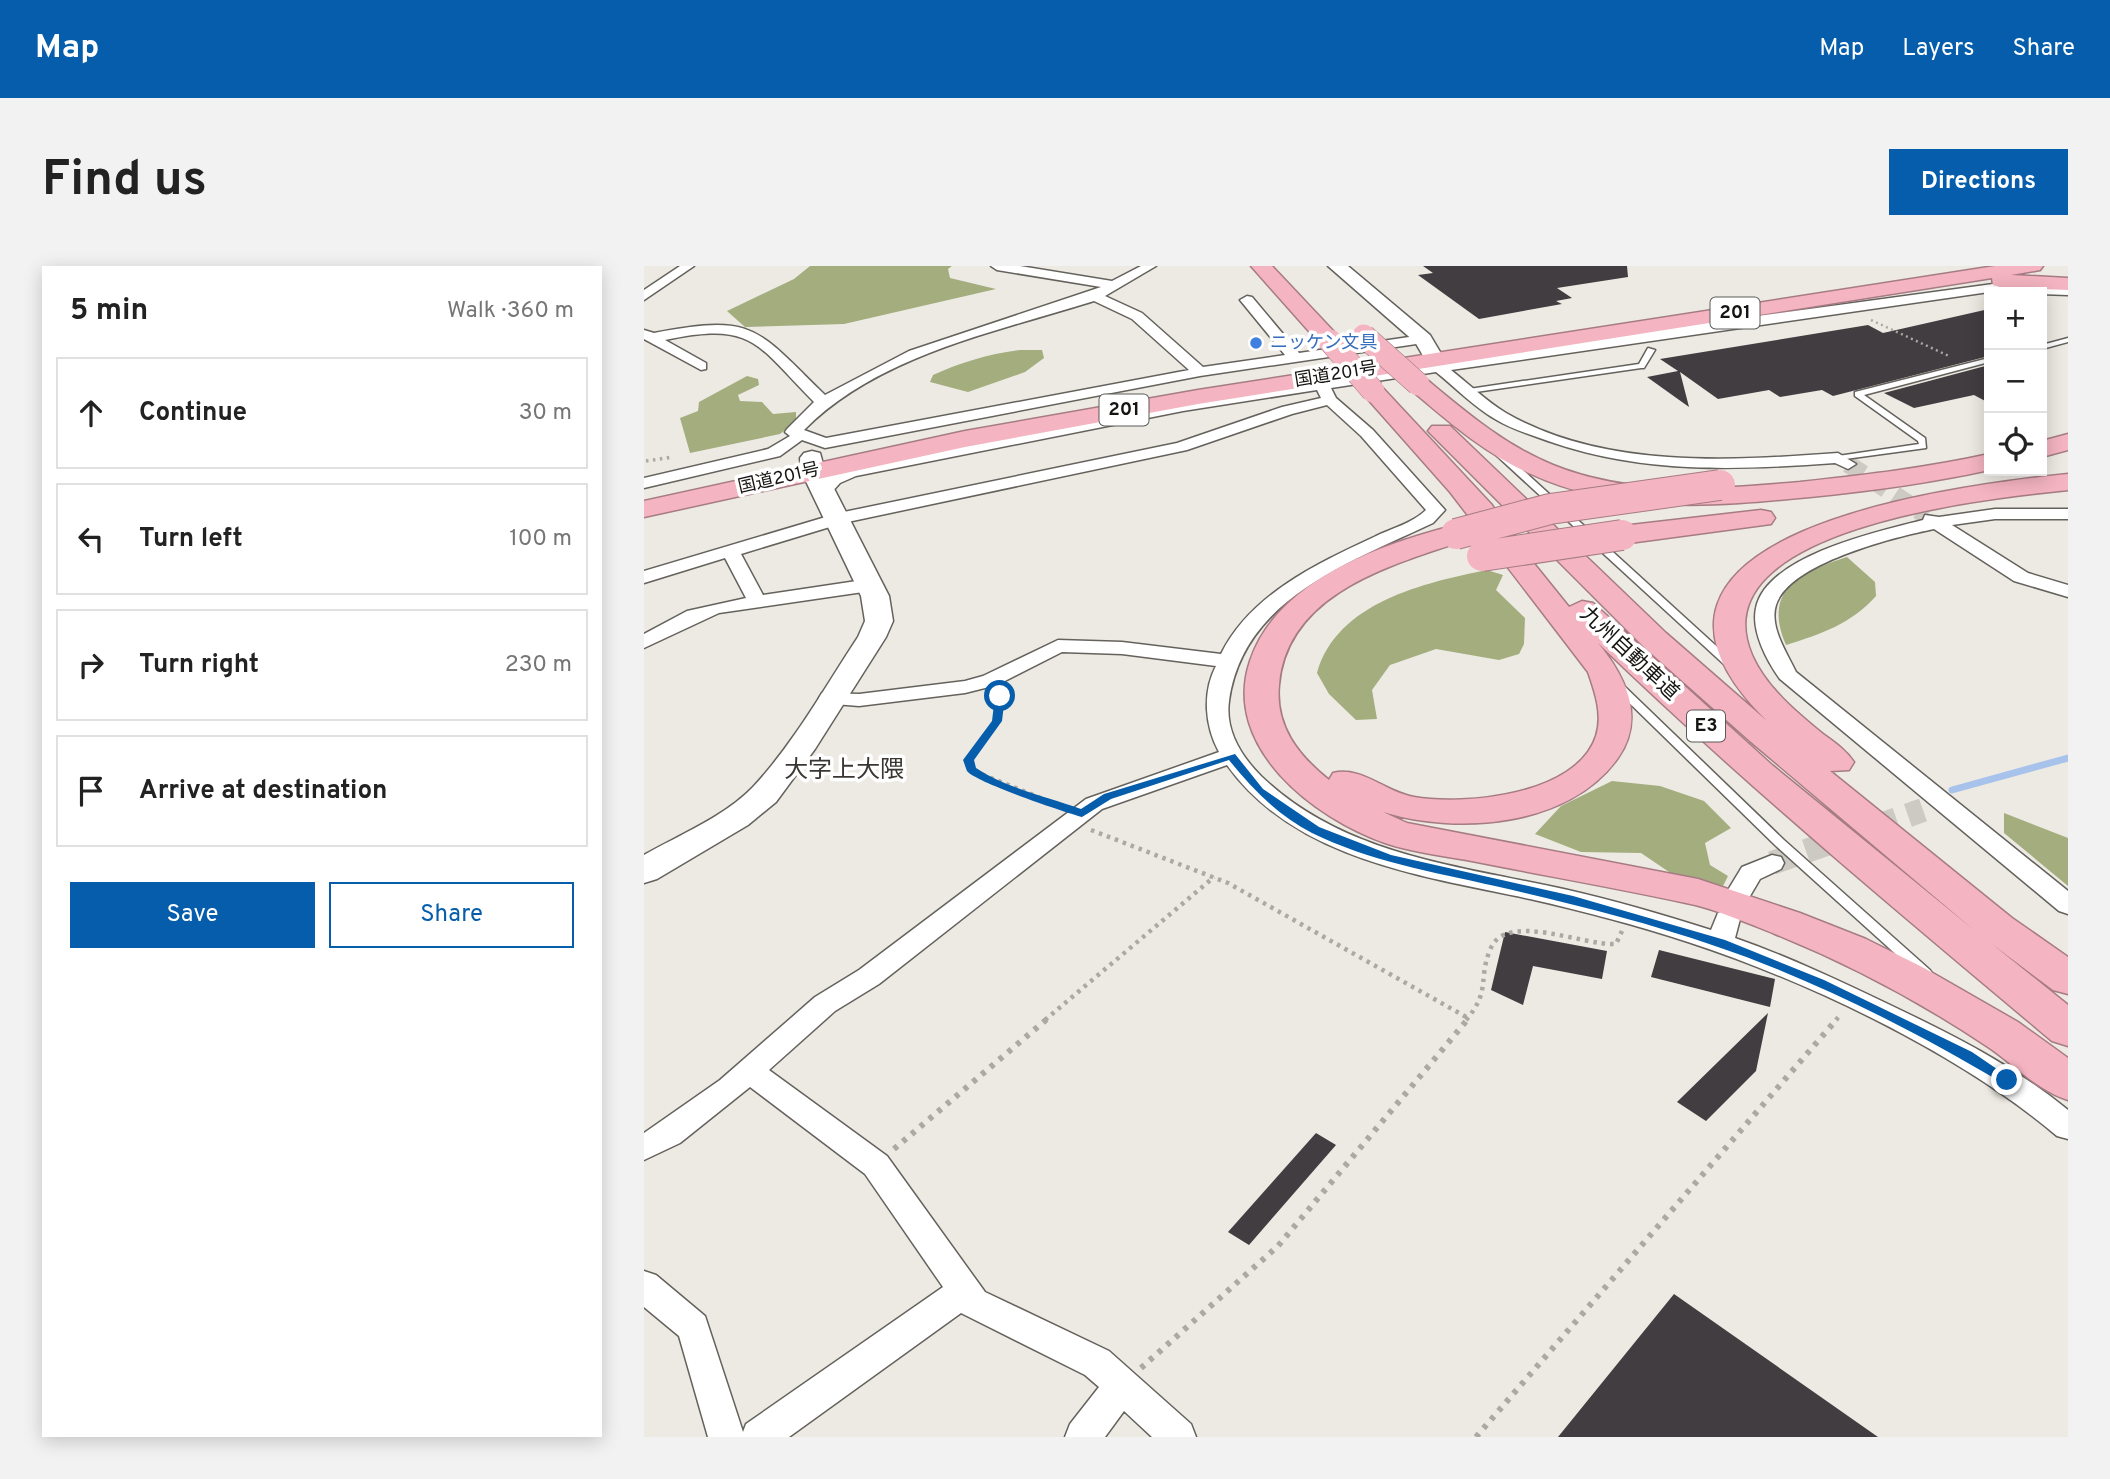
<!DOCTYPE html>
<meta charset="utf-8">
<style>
:root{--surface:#fff;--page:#f2f2f2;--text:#222;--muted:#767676;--line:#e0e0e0;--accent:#055dab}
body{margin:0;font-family:Overpass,"Noto Sans JP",sans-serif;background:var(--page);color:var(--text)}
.controls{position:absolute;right:21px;top:21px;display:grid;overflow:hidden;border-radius:0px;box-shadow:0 4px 18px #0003}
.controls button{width:63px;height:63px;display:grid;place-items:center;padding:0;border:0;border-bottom:2px solid var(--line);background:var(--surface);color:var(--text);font:35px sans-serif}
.stop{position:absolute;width:21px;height:21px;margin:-16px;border:5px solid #055dab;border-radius:50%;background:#fff}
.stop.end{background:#055dab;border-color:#fff;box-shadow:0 2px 7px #0008}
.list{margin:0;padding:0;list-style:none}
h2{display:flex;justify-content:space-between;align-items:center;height:91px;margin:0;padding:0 28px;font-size:30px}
h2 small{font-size:23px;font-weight:400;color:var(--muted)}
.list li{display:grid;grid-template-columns:46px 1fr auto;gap:21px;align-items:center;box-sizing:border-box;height:112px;margin:0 14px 14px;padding:0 14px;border:2px solid var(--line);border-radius:0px}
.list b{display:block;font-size:26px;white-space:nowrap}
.list em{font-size:23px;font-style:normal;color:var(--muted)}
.actions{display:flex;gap:14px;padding:21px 28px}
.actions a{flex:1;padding:16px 0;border:2px solid var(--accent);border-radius:0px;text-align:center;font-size:24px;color:var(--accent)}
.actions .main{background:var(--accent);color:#fff}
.icon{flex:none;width:38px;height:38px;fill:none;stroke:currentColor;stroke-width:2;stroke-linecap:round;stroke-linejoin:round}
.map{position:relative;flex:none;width:1424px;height:1171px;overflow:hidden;border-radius:0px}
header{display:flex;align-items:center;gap:42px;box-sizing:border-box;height:98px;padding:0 35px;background:var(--accent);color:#fff}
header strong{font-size:33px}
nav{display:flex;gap:38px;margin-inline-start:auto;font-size:24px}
.intro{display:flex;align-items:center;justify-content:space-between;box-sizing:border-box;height:168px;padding:0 42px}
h1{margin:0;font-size:49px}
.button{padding:18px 32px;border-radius:0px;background:var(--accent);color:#fff;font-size:24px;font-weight:700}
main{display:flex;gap:42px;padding:0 42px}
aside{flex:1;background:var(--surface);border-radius:0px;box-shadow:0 4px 18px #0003}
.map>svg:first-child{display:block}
</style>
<header>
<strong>Map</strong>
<nav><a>Map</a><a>Layers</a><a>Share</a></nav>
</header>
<div class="intro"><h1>Find us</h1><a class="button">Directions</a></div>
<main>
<aside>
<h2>5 min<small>Walk · 360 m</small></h2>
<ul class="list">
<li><svg class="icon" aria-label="ahead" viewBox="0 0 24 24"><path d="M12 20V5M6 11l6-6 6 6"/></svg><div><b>Continue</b></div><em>30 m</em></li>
<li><svg class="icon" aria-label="left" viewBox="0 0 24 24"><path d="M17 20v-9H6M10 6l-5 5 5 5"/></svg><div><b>Turn left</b></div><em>100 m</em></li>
<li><svg class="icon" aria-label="right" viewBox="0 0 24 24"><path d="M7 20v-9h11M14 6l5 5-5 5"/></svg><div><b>Turn right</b></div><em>230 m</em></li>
<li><svg class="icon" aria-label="arrive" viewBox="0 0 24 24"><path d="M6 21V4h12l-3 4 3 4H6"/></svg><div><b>Arrive at destination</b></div></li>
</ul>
<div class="actions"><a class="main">Save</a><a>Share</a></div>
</aside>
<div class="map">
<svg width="1424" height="1171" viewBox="0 0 1424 1171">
<rect width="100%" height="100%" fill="#edeae3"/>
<path fill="#a3ad7e" d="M166 0H308L304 3 306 12 352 23 200 58 101 61 83 45 150 13Z
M376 84H398L400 92 381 106 324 126 286 116 289 109C318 96 344 88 376 84Z
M103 110 114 113 115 119 94 129 96 135 118 136 129 148 152 146V155L136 168 46 187 36 152 54 145 55 136Z
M1203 291 1231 316 1232 330C1207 358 1177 368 1142 379 1118 324 1156 306 1203 291Z
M843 304 859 309 852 324 881 352 880 378 875 388 855 394 792 383 746 399 728 424 733 453 712 454 685 428 673 407C693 336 780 317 843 304Z
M968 515 1016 520 1060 535 1087 562 1061 577 1066 599 1084 610 1079 620 1028 608 997 587 937 586 891 568 917 540Z
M1360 547 1424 572V620L1360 567Z"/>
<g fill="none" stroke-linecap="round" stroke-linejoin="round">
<path stroke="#a7c2eb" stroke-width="7" d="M1308 524 1424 492"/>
</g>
<path fill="#423d41" d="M779 0H983L984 11 913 22 928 32 912 35 918 38 835 53 774 9 789 7Z
M1345 43V90L1189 130 1178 124 1136 131 1125 124 1074 133 1036 106 1045 141 1003 111 1034 105 1016 93 1224 59 1239 67Z
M1345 99V137L1330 129 1270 142 1240 127Z
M861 666 963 685 958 713 889 700 879 739 847 724Z
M1015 684 1131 713 1126 741 1007 711Z
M1124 747 1112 805 1062 855 1033 836Z
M672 867 692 879 605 979 584 966Z
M1030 1028 1234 1171H914Z"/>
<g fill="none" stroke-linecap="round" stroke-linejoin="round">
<path stroke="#cdcac4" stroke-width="18" stroke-dasharray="18 10" stroke-linecap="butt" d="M1204 198 1283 250"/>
<path stroke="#cdcac4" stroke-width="24" stroke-dasharray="24 12" stroke-linecap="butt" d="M1128 597 1279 544"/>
<g stroke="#65625d" stroke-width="3">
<path id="lane" d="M1424 72V76L1398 83V79Z
M1004 82 1011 84 1000 102H997L825 127 821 125 825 123 995 98Z
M1345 92V96L1220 129 1281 172 1282 182 1194 194 1190 192 1194 190 1275 178 1274 175 1211 130V126Z
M853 186H859L1092 398V402H1084L853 190Z
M972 415 976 416 1140 574 1286 704 1288 707 1286 710H1276L1132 580 968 420 967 418Z"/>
</g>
<g stroke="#65625d" stroke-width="3">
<path id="street" d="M36 0H50L0 34V24Z
M347 0H376L468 15 497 0H512L461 30 498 47 559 101 641 89 596 34 603 30 608 31 655 87 779 69 786 73 779 77 556 110 181 182 158 174 136 190 0 222V212L124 183 146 170 141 166 143 163 170 136C112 78 110 55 21 74L62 97V103L57 104 0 73V64L10 67C111 48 111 61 181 129L265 85 457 21 353 4ZM450 35 488 53 545 104 182 172 160 164C234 89 352 66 450 35Z
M1349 18 1424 21V29L1345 26 807 104C825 118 842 135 862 147 960 203 1086 195 1194 187L1212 198 1204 203 1191 197C1096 204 1002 208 910 177 890 170 869 164 851 153 829 140 812 122 792 106L687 122 692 132 729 164 801 244 789 257C707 296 599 332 585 435 581 464 597 490 617 510 700 590 816 600 924 624 972 635 1020 649 1067 664L1074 647 1083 644 1092 647 1096 653 1091 672C1143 690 1194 714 1244 738 1307 768 1369 799 1424 844V873L1413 870C1315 787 1166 716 1044 676 992 659 939 645 886 633 779 610 651 594 583 499L458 543 235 718 191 745 125 804 243 890 341 1026 465 1085 547 1158 552 1171H508L480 1145 461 1171H421L426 1158 455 1121 441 1109 317 1047 145 1171H64L35 1070 0 1041V1005L12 1009 61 1050 99 1166 102 1158 299 1021 221 908 106 821 36 877 0 894V867L76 814 171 731 215 704 442 533 575 486C561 460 558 427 572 400L478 388 418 386 353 419 321 427 215 440 178 437 175 432 178 427 215 428 321 415 339 410 414 374 478 376 577 388C606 329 672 298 730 271 746 263 769 257 782 244L717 170 683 139 648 148 543 184 199 257 97 288 119 329 226 313 236 319 226 325 75 347 0 382V368L43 345 102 332 81 292 0 317V305L195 247 533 177 638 141 677 132 673 124 539 145 212 210 196 217 187 227H175L172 223 184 209 207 201 539 135 1047 59Z
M1424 243V253H1351L1308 259 1384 307 1424 319V331L1370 315 1290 263C1251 271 1145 297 1132 339 1125 361 1143 387 1152 406L1424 625V648L1415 645 1136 413C1123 395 1107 365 1112 342 1122 290 1235 265 1279 254L1281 249 1295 251 1351 243Z
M1128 589 1137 591 1140 597 1137 603 1116 613 1106 630 1097 633 1088 630 1084 624 1098 601Z"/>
</g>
<g stroke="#65625d" stroke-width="3">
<path id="secondary" d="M684 0H704L786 69 805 101 802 105H788L771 76Z
M168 185 176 187 181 205 245 330 249 355 242 371 171 483 132 536 104 559 13 613 0 617V589C35 569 80 551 109 521 150 477 181 421 214 371L221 355 217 330 157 205 156 192 160 187Z"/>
</g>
<g stroke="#a67c84" stroke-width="3">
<path id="highway" d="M607 0H628L694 70 697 75 694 80H678Z
M1351 0H1399L1396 4 1367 9 1424 12V24L1356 21 1349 19 1348 12 554 138 321 181 0 251V235L321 165 554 124Z
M774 111 782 113C822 146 860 179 909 199 988 231 1073 223 1156 216 1219 209 1282 202 1345 188V204C1286 217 1226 225 1166 231 1073 240 975 249 887 208 840 187 805 156 766 123L762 118 766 113Z
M729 118 737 120 848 239 852 245 850 248 925 341 938 335 949 337 1128 499 1330 664 1106 475 1000 381 784 165 788 160H806L1022 367 1123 455C932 267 1309 220 1424 208V224C1349 232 1053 261 1108 389 1122 421 1152 446 1179 468 1190 476 1202 484 1210 496L1205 504 1186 505 1368 652 1424 691V728L1409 724 1348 678 1424 739V780L1408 775C1254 646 1099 517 954 377 982 411 1002 452 974 492 925 561 814 569 739 546L763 557 1054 613 1156 647 1222 673 1280 702 1374 756 1424 792V834C1392 824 1369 797 1341 779 1275 735 1205 698 1131 668 1103 657 1072 643 1042 637 973 622 903 610 833 596 803 590 770 587 741 577 670 552 577 481 606 395 633 314 737 278 812 259L822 262 826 268 822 274C748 299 643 326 635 419 631 460 654 489 685 514L689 507C718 500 741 526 770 531 821 540 933 529 952 470 959 449 951 426 944 406L806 226 721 130 717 125 721 120Z
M1424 168V184L1398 191V175Z
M1117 244 1127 246 1131 252 1127 258 978 278 968 275 964 269 968 263 978 260Z"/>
</g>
<path stroke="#aba9a3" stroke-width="2.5" stroke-dasharray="2 3.5" stroke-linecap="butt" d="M1227 54 1305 90"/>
<path stroke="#aba9a3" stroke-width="3.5" stroke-dasharray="2.5 4.5" stroke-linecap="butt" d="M2 195 29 191
M354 434V428"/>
<path stroke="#aba9a3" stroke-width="4.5" stroke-dasharray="3.5 5" stroke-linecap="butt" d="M354 432 353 455 325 494 327 504 414 539
M447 564 584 617 824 752
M401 754 570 611
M822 754C847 725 834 713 846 684 861 644 938 680 972 678L978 665
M1192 754 1197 748"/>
<path stroke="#aba9a3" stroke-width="6" stroke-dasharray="4.5 7" stroke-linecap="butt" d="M250 883 403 753
M497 1102 634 980 824 753
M832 1171 1193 753"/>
<use href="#lane" fill="#fff" fill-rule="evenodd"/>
<use href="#street" fill="#fff" fill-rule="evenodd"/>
<use href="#secondary" fill="#fff" fill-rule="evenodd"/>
<use href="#highway" fill="#f4b4c1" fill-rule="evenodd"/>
<g stroke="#a67c84" stroke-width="24" stroke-linecap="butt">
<path id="highway-bridge-far1" d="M720 70 774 118
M686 75 729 125"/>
</g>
<g stroke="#a67c84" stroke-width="32" stroke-linecap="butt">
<path id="highway-bridge" d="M812 268 906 243 1076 219
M838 290 978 269"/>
</g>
<use href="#highway-bridge-far1" stroke="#f4b4c1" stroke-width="23"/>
<use href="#highway-bridge" stroke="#f4b4c1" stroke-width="30"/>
</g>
<path fill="#055dab" d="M356 427 361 430 358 455 330 494 332 502C362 522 403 531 437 543L460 528 591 488 619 523 675 561 747 589 929 630 1081 674 1180 714 1328 786 1369 814 1363 819 1358 817C1274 766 1164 711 1071 680 999 655 925 637 851 620 789 606 725 595 668 567 635 550 608 523 585 494L467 533 438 551C420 546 331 516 323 505 322 503 320 496 319 494L348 455 351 430Z"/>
<circle fill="#3f7fe0" stroke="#fff" stroke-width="2.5" cx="612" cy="77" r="7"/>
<g text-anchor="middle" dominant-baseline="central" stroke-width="7" stroke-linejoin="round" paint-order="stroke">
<g font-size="18" fill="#366cbe" stroke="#fff" text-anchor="start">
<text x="626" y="77">ニッケン文具</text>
</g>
<g font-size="18" fill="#151412" stroke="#fff">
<text transform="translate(692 109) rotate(-9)">国道201号</text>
<text transform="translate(135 213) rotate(-13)">国道201号</text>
</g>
<g fill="#fff" stroke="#5b5a59" stroke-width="2">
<rect x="1066.5" y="31.5" width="49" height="31" rx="5"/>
<rect x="455.5" y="128.5" width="49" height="31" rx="5"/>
<rect x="1043" y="444.5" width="38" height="31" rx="5"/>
</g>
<g font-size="19" font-weight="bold" fill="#151412">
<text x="1091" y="47">201</text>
<text x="480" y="144">201</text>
<text x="1062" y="460">E3</text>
</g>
<g font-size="21" fill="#151412" stroke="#fff">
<text transform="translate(985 388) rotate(43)">九州自動車道</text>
</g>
<g font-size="24" fill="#3a3732" stroke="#fff">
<text x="200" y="505">大字上大隈</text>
</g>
</g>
</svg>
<div class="controls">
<button>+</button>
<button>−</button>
<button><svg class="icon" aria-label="locate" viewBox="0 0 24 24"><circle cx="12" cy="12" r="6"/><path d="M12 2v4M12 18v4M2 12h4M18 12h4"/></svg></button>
</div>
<div class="stop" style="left:356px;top:430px"></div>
<div class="stop end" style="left:1363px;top:814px"></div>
</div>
</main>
